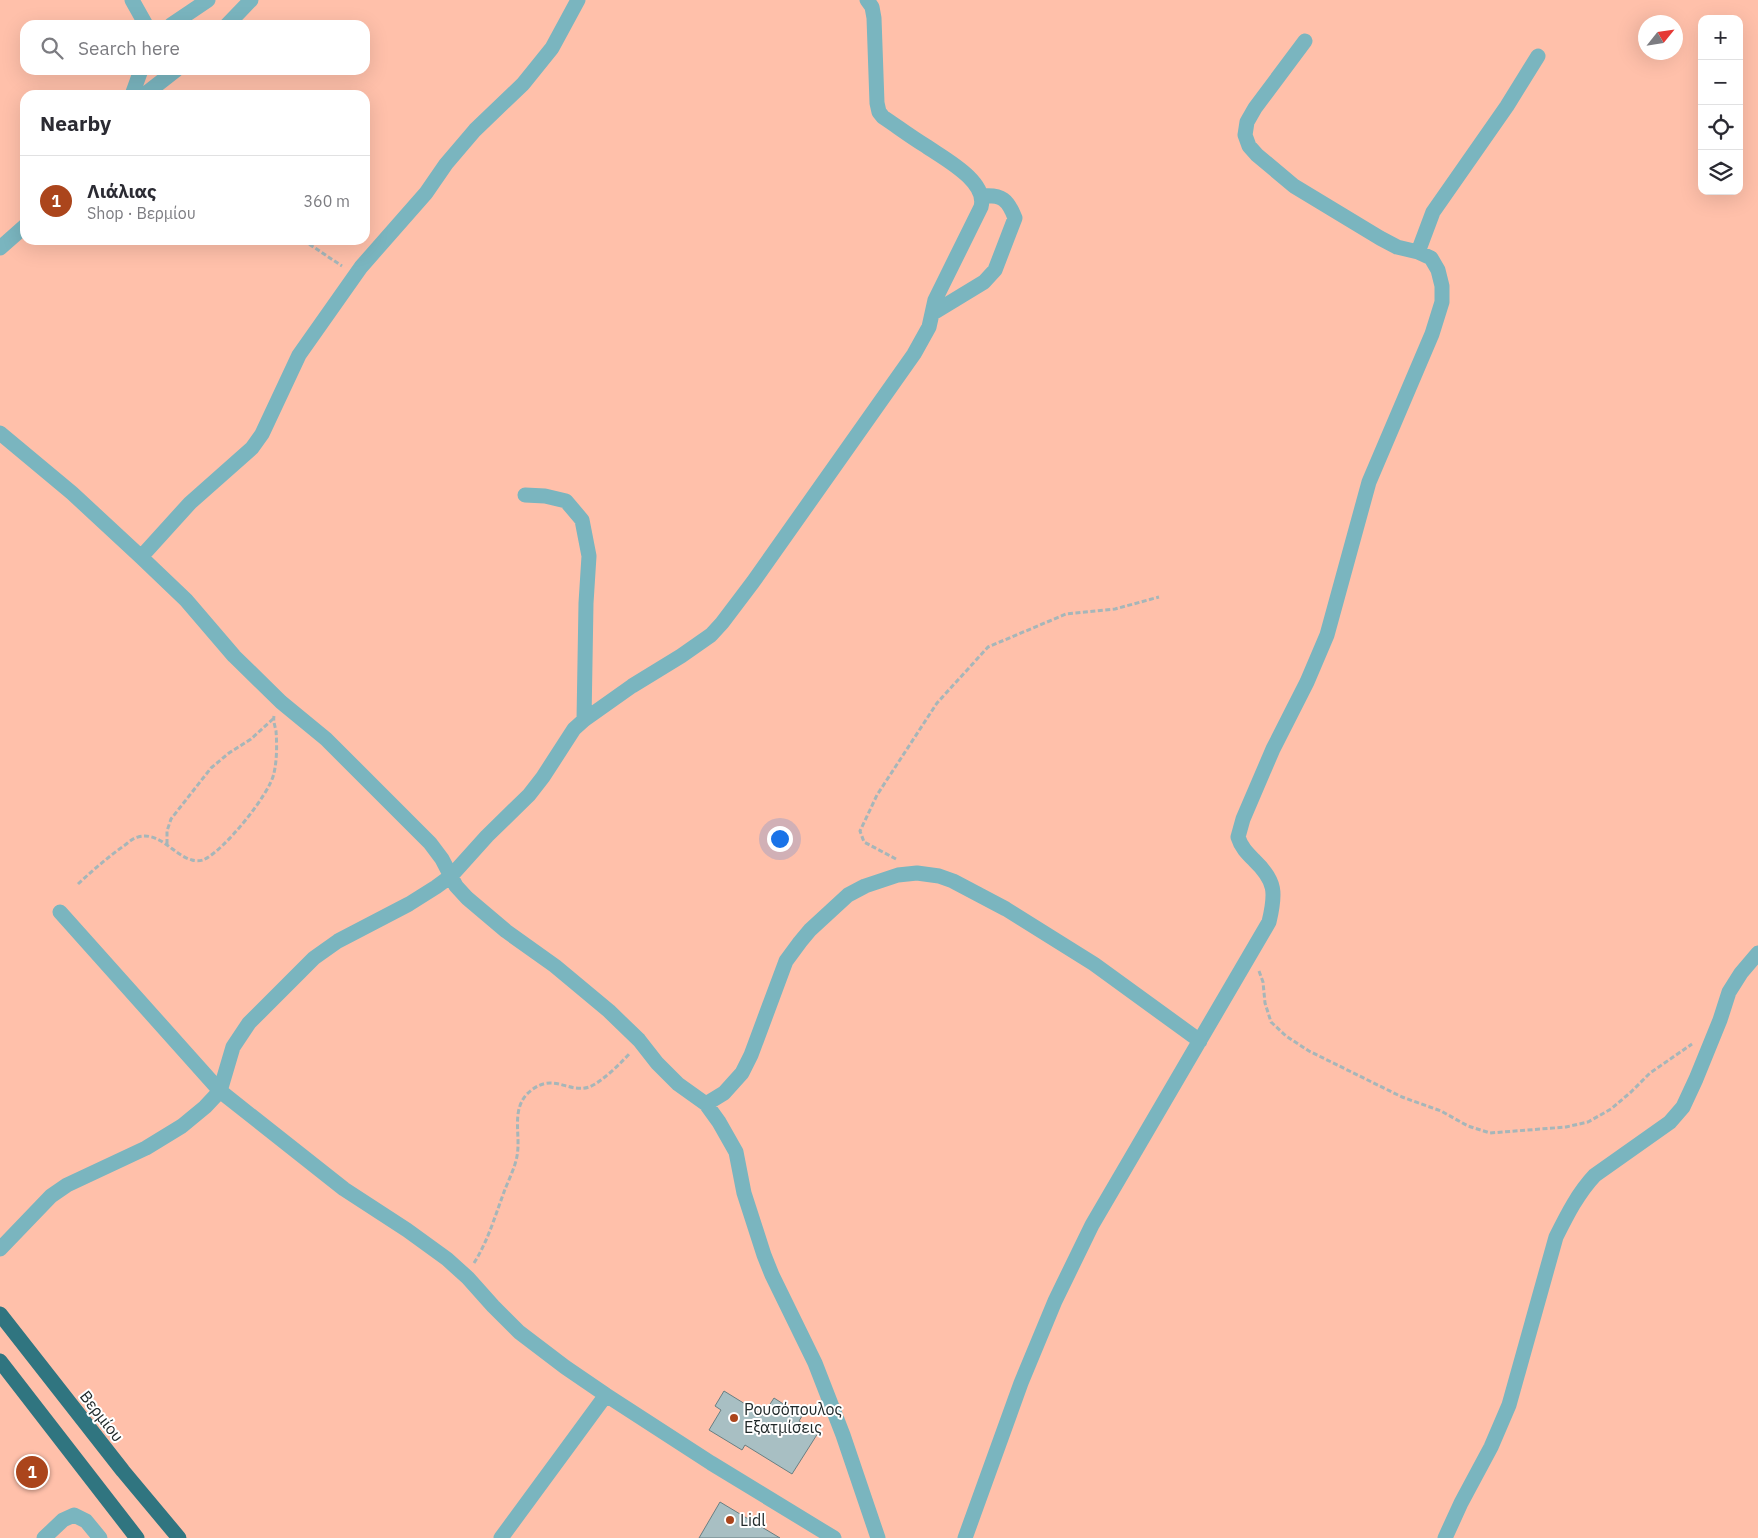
<!DOCTYPE html>
<meta charset="utf-8">
<style>
:root{--surface:#fff;--page:#f7f7f7;--text:#2b2b33;--muted:#7c7c81;--line:#e1e1e2;--accent:#ab451c}
body{margin:0;font-family:"IBM Plex Sans",sans-serif;background:var(--page);color:var(--text)}
.controls{position:absolute;right:15px;top:15px;display:grid;overflow:hidden;border-radius:10px;box-shadow:0 5px 20px #0002}
.controls button{width:45px;height:45px;display:grid;place-items:center;padding:0;border:0;border-bottom:1px solid var(--line);background:var(--surface);color:var(--text);font:25px sans-serif}
.compass{position:absolute;left:1638px;top:15px;width:45px;height:45px;border-radius:50%;background:var(--surface);box-shadow:0 5px 20px #0002;rotate:60deg}
.you{position:absolute;left:779px;top:838px;width:18px;height:18px;margin:-12px;border:4px solid #fff;border-radius:50%;background:#1a73e8;box-shadow:0 0 0 8px #1a73e833}
.badge{display:grid;place-items:center;width:32px;height:32px;border-radius:50%;background:var(--accent);color:#fff;font-size:16px;font-weight:700}
.pin{position:absolute;translate:-50% -50%;border:2px solid #fff;box-shadow:0 1px 5px #0006}
.list{margin:0;padding:0;list-style:none}
h2{display:flex;justify-content:space-between;align-items:center;height:65px;margin:0;padding:0 20px;font-size:21px}
h2 small{font-size:16px;font-weight:400;color:var(--muted)}
.list li{display:grid;grid-template-columns:32px 1fr auto;gap:15px;align-items:center;box-sizing:border-box;height:90px;padding:0 20px;border-top:1px solid var(--line)}
.list b{display:block;font-size:19px;white-space:nowrap}
.list p{margin:0;font-size:16px;white-space:nowrap;color:var(--muted)}
.list em{font-size:16px;font-style:normal;color:var(--muted)}
.icon{flex:none;width:28px;height:28px;fill:none;stroke:currentColor;stroke-width:2;stroke-linecap:round;stroke-linejoin:round}
.map{position:relative;flex:none;width:1758px;height:1538px;overflow:hidden}
.search{position:absolute;background:var(--surface);box-shadow:0 5px 20px #0002;left:20px;top:20px;width:350px;height:55px;display:flex;align-items:center;gap:12px;box-sizing:border-box;padding:0 18px;border-radius:15px;color:var(--muted);font-size:19px}
.panel{position:absolute;background:var(--surface);box-shadow:0 5px 20px #0002;left:20px;top:90px;width:350px;height:155px;border-radius:15px}
.map>svg:first-child{display:block}
</style>
<div class="map">
<svg width="1758" height="1538" viewBox="0 0 1758 1538">
<rect width="100%" height="100%" fill="#e8fbfe"/>
<path fill="#ffc0aa" fill-rule="evenodd" d="M0 0H1758V1538H0ZM1702 19H1739V191H1702ZM1646 22H1676V52H1646ZM25 25H365V70H25ZM25 95H365V240H25Z"/>
<path fill="#a8bfc3" stroke="#697f82" d="M724 1391 763 1415 774 1398 802 1416 799 1421 818 1433 792 1474 745 1445 742 1450 709 1430 721 1410 715 1406Z
M720 1502 780 1538H699Z"/>
<g fill="none" stroke-linecap="round" stroke-linejoin="round">
<path stroke="#a6b6b9" stroke-width="3" stroke-dasharray="5 2.5" stroke-linecap="butt" d="M303 240 342 266
M167 844V831L171 819 211 768 229 753 251 739 273 719
M896 859 864 842 860 831 877 795 937 703 988 647 1066 614 1115 609 1159 597
M78 884C93 870 108 857 125 845 129 842 133 838 138 837 160 831 173 855 192 860 195 861 200 861 203 860 223 852 270 794 274 773 277 760 277 744 276 731 275 726 273 721 274 716
M1259 971 1263 982 1265 1003 1271 1022 1286 1036 1309 1051 1402 1097 1441 1111 1468 1126 1490 1133 1566 1127 1588 1122 1611 1109 1631 1092 1650 1073 1692 1044
M474 1263C488 1241 495 1216 504 1192 508 1181 515 1168 517 1156 521 1136 511 1111 527 1094 552 1070 567 1094 589 1087 602 1082 621 1063 630 1053"/>
<path stroke="#7ab5bf" stroke-width="15" d="M132 0 146 25
M171 25 208 0
M227 25 251 0
M132 95 141 70
M144 95 176 70
M0 248 25 226
M1418 252 1433 212 1507 106 1538 56
M933 313 984 282 995 270 1015 218C1008 200 1002 194 982 196
M0 433 72 493 141 557 186 600 234 656 281 702 326 739 430 843 442 859 456 886 467 898 506 931 555 966 609 1011 639 1040 657 1063 678 1084 706 1104 719 1122 736 1152 744 1193 764 1255 772 1275 815 1363 843 1435 878 1538
M525 495 545 496 566 501 582 520 589 556 586 603 584 720
M141 557 190 503 252 448 262 434 299 355 361 267 426 193 446 164 475 130 523 84 552 48 578 0
M60 912 220 1091 344 1189 407 1230 447 1259 468 1278 493 1306 519 1332 565 1367 606 1395 711 1463 834 1538
M706 1104 724 1093 742 1073 751 1055 786 961 800 942 810 930 848 895 865 886 898 875 917 873 939 876 953 881 1006 909 1094 964 1200 1041
M0 1249 51 1196 67 1185 146 1148 182 1126 205 1107 220 1091 233 1047 249 1023 314 958 338 941 409 904 436 887 451 876 487 836 529 795 543 777 574 729 584 720 632 686 681 656 711 635 722 623 753 582 914 354 929 327 935 300 981 207C988 181 943 158 926 146 911 137 898 127 883 117L879 112 877 103 874 18 872 7 867 0
M44 1538 63 1520 74 1515 86 1521 100 1538
M501 1538 606 1395
M965 1538 1021 1383 1055 1301 1092 1225 1269 922C1276 893 1276 881 1254 860 1247 853 1241 847 1238 837L1243 819 1273 749 1307 682 1327 635 1369 482 1432 334 1442 302V286L1438 270 1431 258 1418 252 1397 247 1380 238 1294 186 1257 155 1249 146 1245 135 1247 122 1255 108 1305 41
M1445 1538 1461 1503 1491 1447 1509 1405 1556 1237C1567 1215 1578 1193 1595 1175L1670 1122 1683 1107 1696 1079 1720 1020 1729 992 1741 973 1758 953"/>
<path stroke="#307580" stroke-width="15" d="M0 1314 123 1471 179 1538
M0 1361 137 1538"/>
</g>
<g fill="#ab451c" stroke="#fff" stroke-width="2">
<circle cx="734" cy="1418" r="5"/>
<circle cx="730" cy="1520" r="5"/>
</g>
<g text-anchor="middle" dominant-baseline="central" stroke-width="4" stroke-linejoin="round" paint-order="stroke">
<g font-size="16" fill="#20292a" stroke="#fff" text-anchor="start">
<text x="744" y="1409">Ρουσόπουλος<tspan x="744" dy="18">Εξατμίσεις</tspan></text>
<text x="740" y="1520">Lidl</text>
</g>
<g font-size="16" fill="#20292a" stroke="#fff">
<text transform="translate(102 1416) rotate(52)">Βερμίου</text>
</g>
</g>
</svg>
<div class="controls">
<button>+</button>
<button>−</button>
<button><svg class="icon" aria-label="locate" viewBox="0 0 24 24"><circle cx="12" cy="12" r="6"/><path d="M12 2v4M12 18v4M2 12h4M18 12h4"/></svg></button>
<button><svg class="icon" aria-label="layers" viewBox="0 0 24 24"><path d="M12 4l9 5-9 5-9-5zM3 14l9 5 9-5"/></svg></button>
</div>
<svg class="compass" viewBox="-18 -18 36 36"><path d="M0-13l5 13h-10z" fill="#e53935"/><path d="M0 13l5-13h-10z" fill="#7c7c81"/></svg>
<div class="you"></div>
<div class="pin badge" style="left:32px;top:1472px">1</div>
<div class="search"><svg class="icon" aria-label="search" viewBox="0 0 24 24"><circle cx="10" cy="10" r="6"/><path d="M15 15l6 6"/></svg>Search here</div>
<section class="panel">
<h2>Nearby<small></small></h2>
<ul class="list">
<li><span class="badge">1</span><div><b>Λιάλιας</b><p>Shop · Βερμίου</p></div><em>360 m</em></li>
</ul>
</section>
</div>
